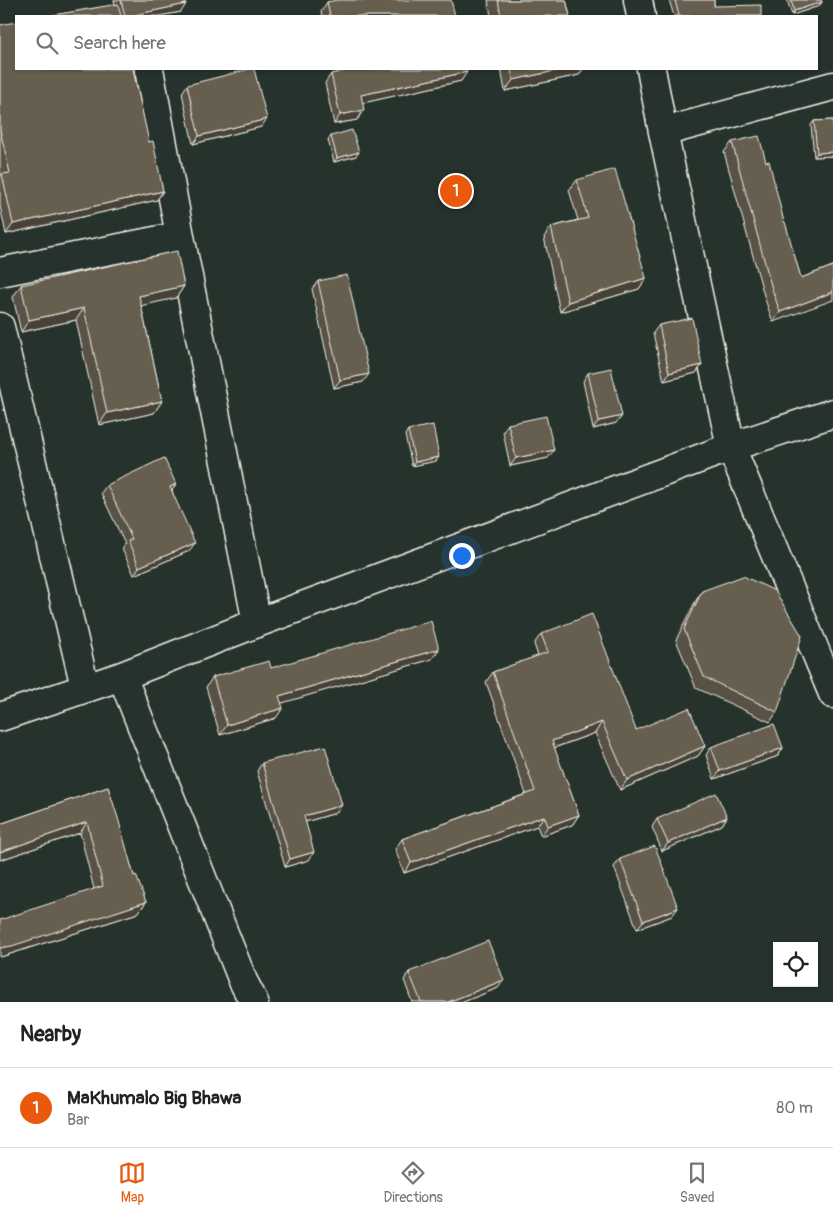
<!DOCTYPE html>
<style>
:root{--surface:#fff;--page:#f2f2f2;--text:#222;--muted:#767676;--line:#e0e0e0;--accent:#ea580c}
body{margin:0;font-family:Pangolin,sans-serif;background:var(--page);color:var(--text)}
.controls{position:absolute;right:15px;bottom:15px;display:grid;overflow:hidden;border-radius:0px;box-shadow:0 1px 4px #0004}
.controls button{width:45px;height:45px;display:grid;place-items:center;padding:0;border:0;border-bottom:1px solid var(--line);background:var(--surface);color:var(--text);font:25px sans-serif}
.you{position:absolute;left:461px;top:555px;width:18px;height:18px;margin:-12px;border:4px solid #fff;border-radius:50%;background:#1a73e8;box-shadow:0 0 0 8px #1a73e833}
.badge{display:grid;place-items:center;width:32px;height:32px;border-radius:50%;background:var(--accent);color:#fff;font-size:16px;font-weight:700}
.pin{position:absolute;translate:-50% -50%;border:2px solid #fff;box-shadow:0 1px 5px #0006}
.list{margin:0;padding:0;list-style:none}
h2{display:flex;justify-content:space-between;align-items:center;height:65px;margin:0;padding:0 20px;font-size:21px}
h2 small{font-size:16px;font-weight:400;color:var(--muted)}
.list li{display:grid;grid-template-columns:32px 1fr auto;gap:15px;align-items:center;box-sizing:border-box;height:80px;padding:0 20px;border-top:1px solid var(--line)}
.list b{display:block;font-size:19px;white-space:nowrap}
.list p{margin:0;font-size:16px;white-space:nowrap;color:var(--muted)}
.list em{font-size:16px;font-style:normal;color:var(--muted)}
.icon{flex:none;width:28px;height:28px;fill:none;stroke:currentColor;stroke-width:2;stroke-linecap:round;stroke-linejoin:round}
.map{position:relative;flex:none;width:833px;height:1002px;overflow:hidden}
.search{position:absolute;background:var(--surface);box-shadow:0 1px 4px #0004;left:15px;right:15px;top:15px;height:55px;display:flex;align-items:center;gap:12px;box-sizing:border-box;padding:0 18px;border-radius:0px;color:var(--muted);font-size:19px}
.sheet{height:145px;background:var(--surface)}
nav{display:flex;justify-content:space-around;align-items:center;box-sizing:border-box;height:70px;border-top:1px solid var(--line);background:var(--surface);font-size:14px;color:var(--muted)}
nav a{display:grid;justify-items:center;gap:2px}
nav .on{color:var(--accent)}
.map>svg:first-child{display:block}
</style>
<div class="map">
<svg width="833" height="1002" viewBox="0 0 833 1002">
<rect width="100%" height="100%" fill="#26332d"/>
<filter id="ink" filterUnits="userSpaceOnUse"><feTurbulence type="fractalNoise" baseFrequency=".02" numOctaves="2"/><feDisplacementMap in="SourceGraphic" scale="10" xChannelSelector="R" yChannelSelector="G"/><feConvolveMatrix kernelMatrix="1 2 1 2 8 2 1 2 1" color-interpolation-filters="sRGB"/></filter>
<g filter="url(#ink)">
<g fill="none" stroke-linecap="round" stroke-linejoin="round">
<g stroke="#f4f1e8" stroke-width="31">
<path id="minor" d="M638 0 641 16
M149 69 180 236 257 623
M651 69 663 132 731 447 833 694
M663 132 833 86
M0 272 180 236
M0 327 85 687
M122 676 243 981 254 1002
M0 717 122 676 257 623 731 447 833 413"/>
</g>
<use href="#minor" stroke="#26332d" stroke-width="28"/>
</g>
<path fill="#585144" stroke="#f4f1e8" d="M114 0H185L181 12 159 16H48L115 5Z
M488 0H566L570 16H491Z
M670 0H714V6L761 16H674L670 3Z
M787 0H821L822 2 819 6 792 15Z
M327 2 455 16H322L321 12Z
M0 25 149 142 163 191 157 200 6 234 0 206V177L1 175 0 169Z
M335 69H466L461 81 362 103 364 110 357 120 334 124 325 83 331 74 336 73Z
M501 69H583L579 75 505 91Z
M187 85 261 127 193 144 182 93Z
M833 120V156L814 157 811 125 814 121Z
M331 136 359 152 356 156 334 162 328 140Z
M732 142 784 222 801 278 833 266 773 322 765 299 724 152Z
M577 180 646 278 639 289 560 312 544 237 551 227 578 220 569 190Z
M318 281 363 382 334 388 312 289Z
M21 285 184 286 176 298 141 305 162 401 154 413 99 425 76 320 21 332 13 297Z
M659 325 702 365 696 373 664 381 653 333Z
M588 373 622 416 616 423 593 429 583 381Z
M508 424 548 458 510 466 503 432Z
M408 430 436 461 412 466 405 435Z
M107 485 172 490 189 551 134 575 122 549 125 544 101 493Z
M702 591 777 712 770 722 696 688 676 640 695 602Z
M541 634 636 730 705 746 698 756 620 790 595 733 554 748 579 815 572 825 541 836 537 826 404 873 395 849 402 839 526 794 486 682 493 672 538 656 534 644Z
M439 649 432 659 281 703 276 718 220 735 206 687 213 677 271 668Z
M711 747 783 748 778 756 714 779 706 755Z
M262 763 336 813 305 822 309 860 285 867 257 771Z
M108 787 134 876 146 902 138 913 4 956 94 889 80 833 0 860V824Z
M727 817 722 825 662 851 652 827 657 819Z
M620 859 672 916 637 929 614 867Z
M409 972 498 988 463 1002H412L404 980Z"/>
<path fill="#474237" stroke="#f4f1e8" d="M822 2 819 6 792 15 794 11Z
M186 4 181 12 159 16H129Z
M564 69H583L579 75 505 91 513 80Z
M467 72 461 81 354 105 361 95Z
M364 110 357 120 334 124 340 115Z
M267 119 261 127 193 144 199 136Z
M359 152 356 156 334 162 337 158Z
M833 152V156L814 157 817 153Z
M163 191 157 200 6 234 13 224Z
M646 278 639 289 560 312 568 302Z
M184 286 176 298 131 308 139 296Z
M833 292V300L773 322 780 312Z
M84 308 76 320 21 332 29 320Z
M702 365 696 373 664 381 669 373Z
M369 374 363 382 334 388 340 380Z
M162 401 154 413 99 425 107 413Z
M622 416 616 423 593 429 599 421Z
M554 450 548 458 510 466 516 458Z
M439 457 436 461 412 466 415 462Z
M176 484 171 492 170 487Z
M195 543 189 551 134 575 139 567Z
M439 649 432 659 272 706 279 696Z
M283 708 276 718 220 735 227 725Z
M602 722 595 733 545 751 552 741Z
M705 746 698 756 620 790 627 780Z
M783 748 778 756 714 779 720 771Z
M342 805 336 813 298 824 304 816Z
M579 815 572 825 541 836 548 826Z
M544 816 537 826 404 873 411 863Z
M727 817 722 825 662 851 668 843Z
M87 822 80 833 0 860V852Z
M314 852 309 860 285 867 290 859Z
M146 902 138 913 4 956 0 957V948Z
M678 908 672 916 637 929 643 921Z
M504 980 498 988 463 1002H448Z"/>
<path fill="#665e4f" stroke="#f4f1e8" d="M121 0H185L186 4 129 16H125Z
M337 0H451L455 16H330L327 2Z
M498 0H566L570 16H501Z
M675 0H714V6L761 5V16H679Z
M791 0H821L822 2 794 11Z
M118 4 121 16H48Z
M16 22V69H133L149 142 153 141 163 191 13 224 2 174 10 173 0 130V25Z
M250 69H254L267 119 199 136 187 85Z
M344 69H466L467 72 361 95 364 110 340 115 331 74 344 71Z
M511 69H564L513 80Z
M833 120V152L817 153 814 121Z
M352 130 359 152 337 158 331 136Z
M759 136 766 162 769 161 784 222H785L801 278 833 266V292L780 312 772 289 732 142Z
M615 169 646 278 568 302 551 227 588 218 577 180Z
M177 251 184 286 139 296 162 401 107 413 84 308 29 320 21 285Z
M347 275 369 374 340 380 318 281Z
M692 318 702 365 669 373 659 325Z
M611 368 622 416 599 421 588 373Z
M546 416 554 450 516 458 508 424Z
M433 425 439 457 415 462 408 430Z
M164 458 176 484 170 487 195 543 139 567 128 541 132 539 107 485Z
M743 576 775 591 802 636 777 712 704 677 684 629 702 591Z
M592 614 636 730 689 708 705 746 627 780 602 722 552 741 579 815 548 826 544 816 411 863 402 839 535 791 493 672 548 652 541 634Z
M431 621 439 649 279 696 283 708 227 725 213 677 269 661 271 668Z
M774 724 783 748 720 771 711 747Z
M325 746 342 805 304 816 314 852 290 859 262 763Z
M108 787 118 818 134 876 136 875 146 902 12 946 0 948V920L103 886 87 822 0 852V824Z
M716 793 727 817 668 843 657 819Z
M655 846 678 908 643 921 620 859Z
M488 941 504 980 448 1002H421L409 972Z"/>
</g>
</svg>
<div class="controls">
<button><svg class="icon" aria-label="locate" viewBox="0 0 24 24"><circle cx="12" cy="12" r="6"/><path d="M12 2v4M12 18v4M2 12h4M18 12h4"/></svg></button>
</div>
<div class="you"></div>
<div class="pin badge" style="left:456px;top:191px">1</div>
<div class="search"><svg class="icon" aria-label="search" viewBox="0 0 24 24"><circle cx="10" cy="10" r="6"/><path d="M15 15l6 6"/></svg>Search here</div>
</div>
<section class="sheet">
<h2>Nearby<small></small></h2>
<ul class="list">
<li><span class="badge">1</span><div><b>MaKhumalo Big Bhawa</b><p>Bar</p></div><em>80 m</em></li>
</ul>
</section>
<nav>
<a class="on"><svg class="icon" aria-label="map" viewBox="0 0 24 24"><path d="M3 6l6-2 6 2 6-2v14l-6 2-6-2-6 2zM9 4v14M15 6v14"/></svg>Map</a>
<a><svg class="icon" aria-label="directions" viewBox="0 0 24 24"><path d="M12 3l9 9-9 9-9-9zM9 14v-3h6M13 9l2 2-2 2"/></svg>Directions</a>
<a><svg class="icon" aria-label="saved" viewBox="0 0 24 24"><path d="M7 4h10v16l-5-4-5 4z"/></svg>Saved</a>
</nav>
